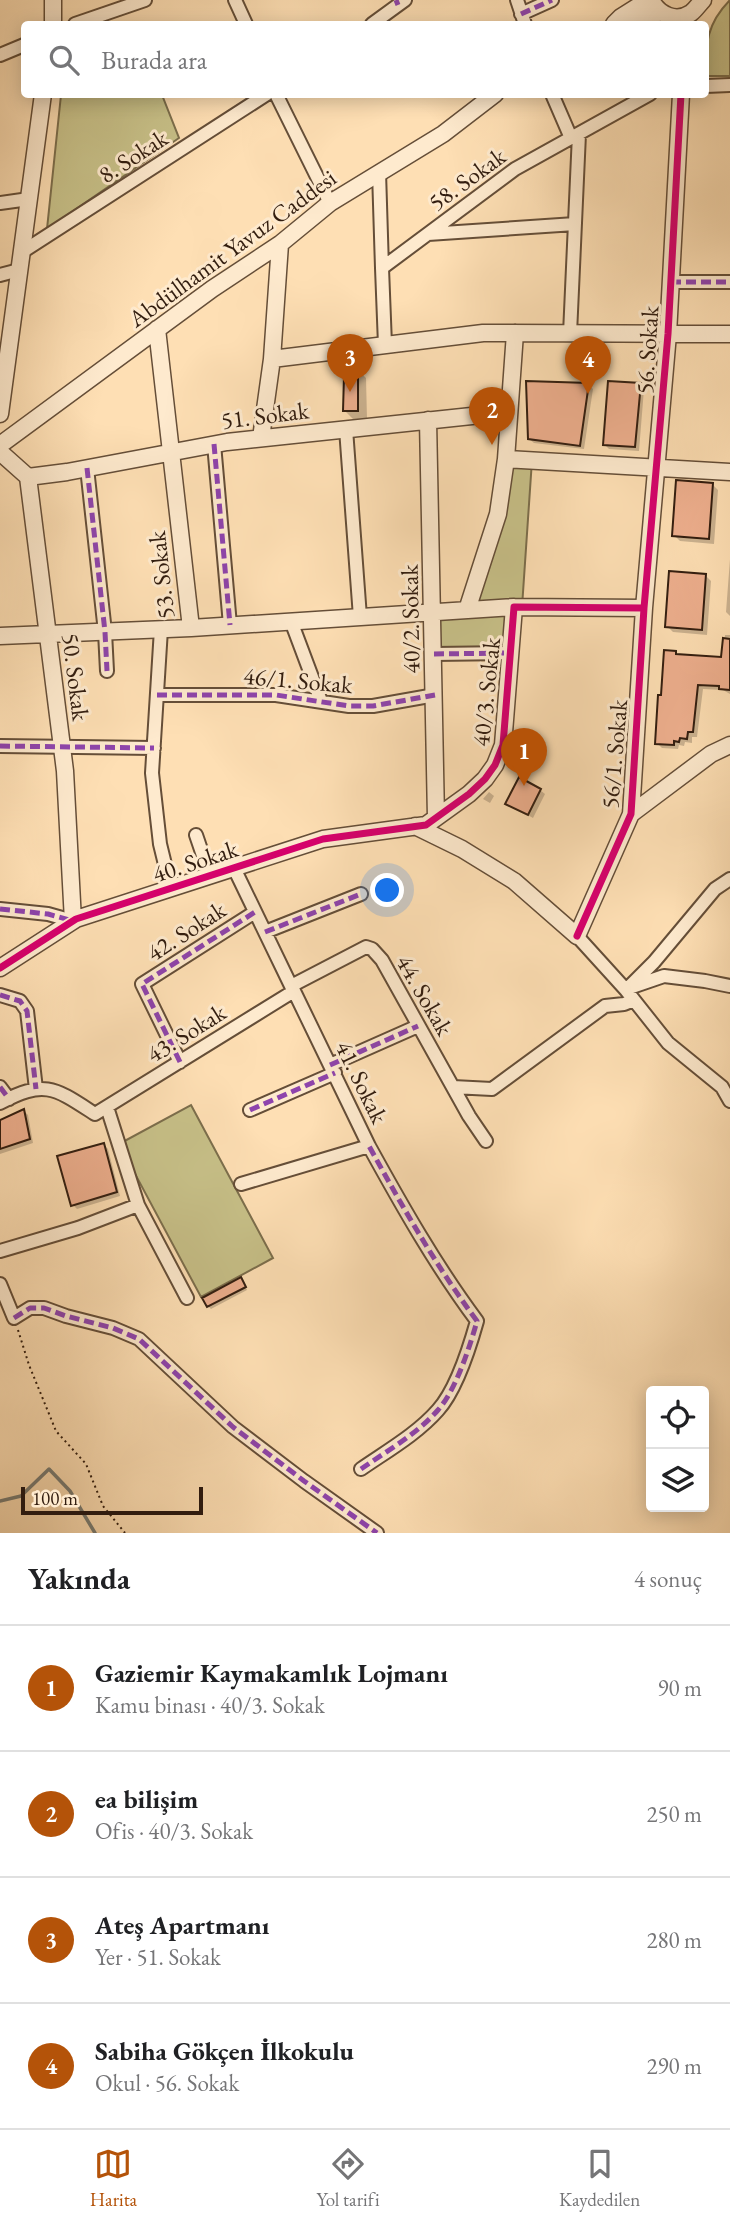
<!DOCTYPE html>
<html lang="tr">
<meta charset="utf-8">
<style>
:root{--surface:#fff;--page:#f2f2f2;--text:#202124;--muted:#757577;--line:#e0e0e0;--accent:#b45309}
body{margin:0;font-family:"EB Garamond",serif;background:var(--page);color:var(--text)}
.controls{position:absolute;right:21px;bottom:21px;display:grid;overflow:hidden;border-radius:7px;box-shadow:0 4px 18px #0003}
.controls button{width:63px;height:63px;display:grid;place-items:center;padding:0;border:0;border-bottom:2px solid var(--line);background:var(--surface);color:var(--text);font:35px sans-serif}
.scale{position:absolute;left:21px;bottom:18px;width:182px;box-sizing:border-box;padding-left:7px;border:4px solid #321d0f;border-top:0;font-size:19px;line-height:24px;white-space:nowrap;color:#321d0f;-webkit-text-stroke:5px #feeace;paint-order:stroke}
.you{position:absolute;left:388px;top:891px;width:24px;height:24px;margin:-18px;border:5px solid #fff;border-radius:50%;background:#1a73e8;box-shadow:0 0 0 10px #1a73e833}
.badge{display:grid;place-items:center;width:46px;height:46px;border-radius:50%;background:var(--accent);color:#fff;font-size:23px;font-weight:700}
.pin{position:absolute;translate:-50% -58px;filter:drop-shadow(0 2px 4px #0008)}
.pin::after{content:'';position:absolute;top:37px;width:24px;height:21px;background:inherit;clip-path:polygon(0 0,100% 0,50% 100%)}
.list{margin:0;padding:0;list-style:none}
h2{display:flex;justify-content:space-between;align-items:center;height:91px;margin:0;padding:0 28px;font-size:30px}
h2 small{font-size:23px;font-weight:400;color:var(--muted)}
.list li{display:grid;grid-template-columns:46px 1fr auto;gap:21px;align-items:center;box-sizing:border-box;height:126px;padding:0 28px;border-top:2px solid var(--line)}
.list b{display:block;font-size:26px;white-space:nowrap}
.list p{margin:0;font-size:23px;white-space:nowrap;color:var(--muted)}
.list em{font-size:23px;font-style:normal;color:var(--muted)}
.icon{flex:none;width:38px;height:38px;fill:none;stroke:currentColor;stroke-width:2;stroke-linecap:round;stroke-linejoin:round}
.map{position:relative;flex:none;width:730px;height:1533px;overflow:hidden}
.search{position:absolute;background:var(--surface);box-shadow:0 4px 18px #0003;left:21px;right:21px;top:21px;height:77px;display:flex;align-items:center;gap:18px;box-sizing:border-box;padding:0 24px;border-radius:7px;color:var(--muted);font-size:26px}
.sheet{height:595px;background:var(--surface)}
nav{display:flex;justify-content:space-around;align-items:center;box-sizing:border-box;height:98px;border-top:2px solid var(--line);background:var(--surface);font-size:19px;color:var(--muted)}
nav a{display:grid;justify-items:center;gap:4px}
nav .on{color:var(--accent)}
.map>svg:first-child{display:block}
</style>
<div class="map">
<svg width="730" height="1533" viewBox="0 0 730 1533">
<rect width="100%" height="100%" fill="#fedfb4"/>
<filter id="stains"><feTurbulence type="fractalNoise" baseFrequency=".00286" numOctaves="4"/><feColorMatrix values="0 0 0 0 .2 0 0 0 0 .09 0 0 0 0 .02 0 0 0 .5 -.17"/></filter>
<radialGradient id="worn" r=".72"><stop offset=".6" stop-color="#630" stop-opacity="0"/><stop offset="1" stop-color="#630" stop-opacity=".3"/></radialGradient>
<path fill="#c7c088" stroke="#7c6e4c" stroke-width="2" d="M730 0V76H706C705 44 707 23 730 0Z
M61 95H162L179 138 47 229Z
M506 459 532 460 522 607 511 653 434 654 433 612 467 610Z
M191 1105 273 1258 201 1297 119 1144Z"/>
<path fill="#0003" d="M357 369 366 378 367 419 354 420 345 411Z
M640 384 644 389 639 451 609 449 605 445Z
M588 385 593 389 584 449 534 443 529 439Z
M712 484 718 490 714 544 680 541 674 535Z
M730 559V616L726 612Z
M705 575 711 581 707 635 673 632 667 626Z
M725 635H730V694L723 690 703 689 697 737H692V743L685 742 684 746 679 745 678 749 662 748 657 743 663 697 676 653 679 656 723 659Z
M540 790 545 794 533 818 507 803Z
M489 792 494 796 490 803 483 799Z
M24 1111 28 1115 33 1143 0 1154V1122Z
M104 1145 108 1149 120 1196 77 1209 73 1205Z
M243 1282 247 1290 211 1309 208 1306 204 1299Z"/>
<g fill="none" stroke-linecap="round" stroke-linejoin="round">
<path stroke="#767b74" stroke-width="3.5" d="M0 1501 21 1496 49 1469 70 1491 95 1533"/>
</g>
<path fill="#eeaf8e" stroke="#321d0f" stroke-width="2" d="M342 367H358V411H343L344 376 342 375Z
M526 381 589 383 580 446 528 439Z
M608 381 641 383 635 447 603 445Z
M676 480 713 483 709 539 672 536Z
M669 571 706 574 702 630 665 627Z
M723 638 730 639V690L719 689V686L698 685 693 732H688L687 739 680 738 679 742 674 741V745L655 744 658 695H661L664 650 676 651V654L721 657Z
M519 777 541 789 528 815 505 804Z
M24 1109 30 1139 0 1149V1120Z
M104 1143 117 1192 71 1206 57 1156Z
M241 1277 246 1287 207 1307 202 1298Z"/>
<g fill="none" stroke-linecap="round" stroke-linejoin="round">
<g stroke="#654e38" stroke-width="16">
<path id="minor" d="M235 0 246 24
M517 0 525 24
M521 14 552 0
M75 24 145 0
M372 24 405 0
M0 55 24 45
M706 86 730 85
M276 94 330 203
M552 94 571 138
M379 172 382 268
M0 203 29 199
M428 234 575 224
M22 252 267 94
M0 275 19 270
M671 282H730
M570 334 579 134
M385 345 382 268 515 169 650 94
M346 429 360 617
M214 444 230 625
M87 468 105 632 107 671
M291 621 321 701
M161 629 152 773 160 844 171 889
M434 654 511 653
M157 695H276L349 706H373L435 695
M0 746 154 748
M196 835 210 876
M234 868 291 986
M0 909 48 914 73 921
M265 932 361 894
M577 936 626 990 668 1043 722 1087 730 1101
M291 986 366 947 372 949 382 960 469 1116 486 1141
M629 988 664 976 705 981 730 986
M626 990 654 962 715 889 730 879
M0 995 20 1001 27 1011 36 1089
M180 1062 142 984 255 912
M330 1065 418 1026
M0 1087 9 1099
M453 1087 492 1089 605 1006 624 1004 634 1000
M0 1103C45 1079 55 1088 95 1114L294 991 291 986
M107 1107 138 1205 187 1298
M250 1110 335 1073
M241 1184 369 1146 294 991
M0 1251 78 1228 138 1205
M0 1284 14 1318 30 1308H44L66 1316 113 1328 139 1339 233 1427 304 1481 377 1533
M361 1469C387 1451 417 1434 438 1410 456 1390 470 1346 477 1321 436 1266 402 1206 369 1146"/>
</g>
<g stroke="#654e38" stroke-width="19">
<path id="tertiary" d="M53 0V24
M651 0C659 15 676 23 691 13 696 9 699 4 703 0
M614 24 621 17 648 0
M634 24 660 12
M280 244 272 359 483 333 730 334
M515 333 506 459 730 472
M0 414 43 94
M428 420 436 818
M261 438 272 359
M0 445 212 289 280 244 330 203 443 134 495 94
M0 452 28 477 65 771 73 921
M28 477 67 472 227 442 481 415 509 416
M467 610 498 514 506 459
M191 628 514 607
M0 636 191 628 157 329
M631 814 711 754 730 745
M415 826 462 849 514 881 577 936 631 814 644 608 668 334 681 94
M0 968 76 919 323 839 426 825 469 794 485 779 495 765 503 745 514 607 644 608"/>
</g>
<path stroke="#321d0f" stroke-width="2" stroke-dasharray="2 3.5" stroke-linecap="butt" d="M18 1330 29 1365 56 1431 86 1464 103 1506 125 1533"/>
<use href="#minor" stroke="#feeace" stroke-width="12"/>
<use href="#tertiary" stroke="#feeace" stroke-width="16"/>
<path stroke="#8e44ad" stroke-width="5" stroke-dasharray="10 5" stroke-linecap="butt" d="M396 0 398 5
M521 14 552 0
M671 282H730
M214 444 230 625
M87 468 105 632 107 671
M434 654 511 653
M157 695H276L349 706H373L435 695
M0 746 154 748
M0 909 48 914 73 921
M265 932 361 894
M0 995 20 1001 27 1011 36 1089
M180 1062 142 984 255 912
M330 1065 418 1026
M0 1087 9 1099
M250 1110 335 1073
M14 1318 30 1308H44L66 1316 113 1328 139 1339 233 1427 304 1481 377 1533
M361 1469C387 1451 417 1434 438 1410 456 1390 470 1346 477 1321 436 1266 402 1206 369 1146"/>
<g stroke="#feeace" stroke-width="11">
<path id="cycleway" d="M577 936 631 814 644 608 668 334 681 94
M0 968 76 919 323 839 426 825 469 794 485 779 495 765 503 745 514 607 644 608"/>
</g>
<use href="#cycleway" stroke="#d6006c" stroke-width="7"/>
</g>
<g text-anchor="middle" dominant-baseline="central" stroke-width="6" stroke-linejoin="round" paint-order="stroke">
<g font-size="24" fill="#321d0f" stroke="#feeace">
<text transform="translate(133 156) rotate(-33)">8. Sokak</text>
<text transform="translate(467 179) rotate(-36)">58. Sokak</text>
<text transform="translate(232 248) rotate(-36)">Abdülhamit Yavuz Caddesi</text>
<text transform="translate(647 350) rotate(-86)">56. Sokak</text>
<text transform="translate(265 415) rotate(-7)">51. Sokak</text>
<text transform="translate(161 575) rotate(-96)">53. Sokak</text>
<text transform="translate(410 619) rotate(-91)">40/2. Sokak</text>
<text transform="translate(76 677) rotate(83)">50. Sokak</text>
<text transform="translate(298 680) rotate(5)">46/1. Sokak</text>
<text transform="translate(486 692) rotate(-84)">40/3. Sokak</text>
<text transform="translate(614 754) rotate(-85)">56/1. Sokak</text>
<text transform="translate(195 861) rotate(-18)">40. Sokak</text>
<text transform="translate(186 931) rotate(-33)">42. Sokak</text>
<text transform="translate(425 995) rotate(60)">44. Sokak</text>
<text transform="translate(186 1033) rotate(-32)">43. Sokak</text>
<text transform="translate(362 1082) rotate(64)">41. Sokak</text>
</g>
</g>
<rect width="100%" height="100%" filter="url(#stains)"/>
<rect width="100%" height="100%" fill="url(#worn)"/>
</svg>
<div class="controls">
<button><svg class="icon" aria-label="locate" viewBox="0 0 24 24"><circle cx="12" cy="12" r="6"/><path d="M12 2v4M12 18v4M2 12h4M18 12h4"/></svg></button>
<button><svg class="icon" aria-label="layers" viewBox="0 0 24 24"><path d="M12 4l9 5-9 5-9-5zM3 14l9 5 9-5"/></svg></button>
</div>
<div class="scale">100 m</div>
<div class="you"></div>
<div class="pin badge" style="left:524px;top:786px">1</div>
<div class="pin badge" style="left:492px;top:445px">2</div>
<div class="pin badge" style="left:350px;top:392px">3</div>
<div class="pin badge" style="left:588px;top:394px">4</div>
<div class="search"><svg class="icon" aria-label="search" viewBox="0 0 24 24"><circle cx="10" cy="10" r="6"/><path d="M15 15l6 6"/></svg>Burada ara</div>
</div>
<section class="sheet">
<h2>Yakında<small>4 sonuç</small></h2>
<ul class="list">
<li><span class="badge">1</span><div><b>Gaziemir Kaymakamlık Lojmanı</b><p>Kamu binası · 40/3. Sokak</p></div><em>90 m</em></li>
<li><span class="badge">2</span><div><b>ea bilişim</b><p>Ofis · 40/3. Sokak</p></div><em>250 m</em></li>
<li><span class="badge">3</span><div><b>Ateş Apartmanı</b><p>Yer · 51. Sokak</p></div><em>280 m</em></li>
<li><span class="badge">4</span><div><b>Sabiha Gökçen İlkokulu</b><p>Okul · 56. Sokak</p></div><em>290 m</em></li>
</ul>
</section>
<nav>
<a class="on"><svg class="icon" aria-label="map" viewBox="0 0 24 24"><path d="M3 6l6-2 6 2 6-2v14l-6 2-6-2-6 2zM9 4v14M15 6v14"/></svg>Harita</a>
<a><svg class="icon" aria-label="directions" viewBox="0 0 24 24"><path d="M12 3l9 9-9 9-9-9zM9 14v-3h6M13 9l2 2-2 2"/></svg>Yol tarifi</a>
<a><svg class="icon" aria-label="saved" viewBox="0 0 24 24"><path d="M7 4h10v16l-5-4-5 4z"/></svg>Kaydedilen</a>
</nav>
